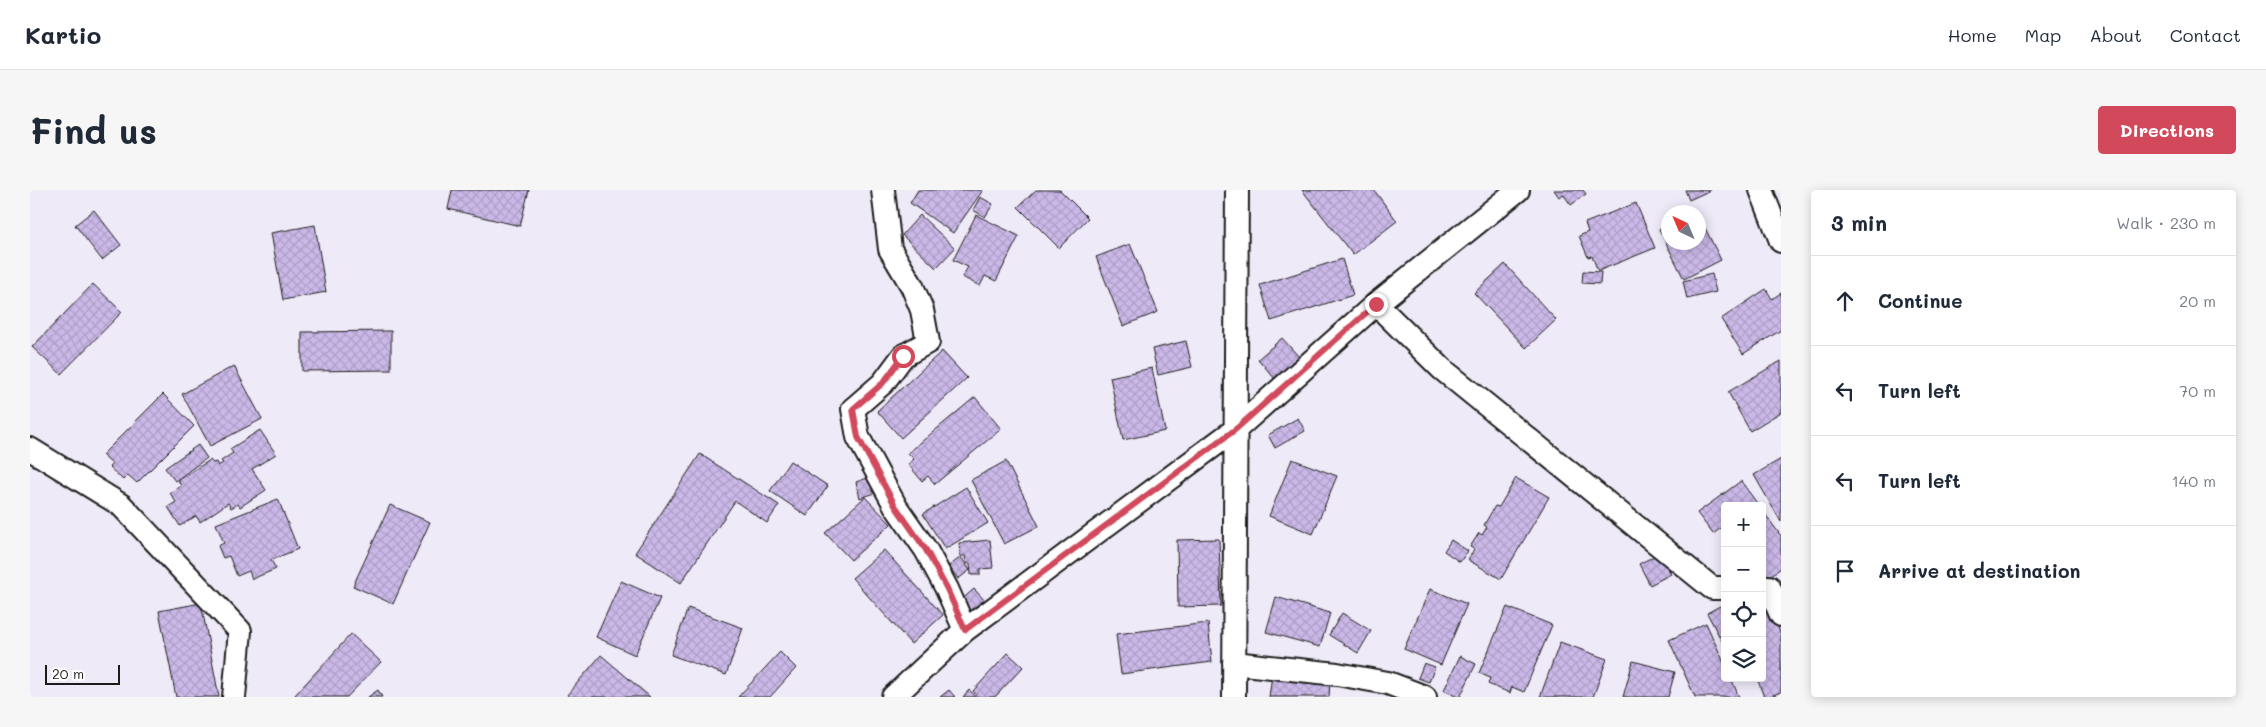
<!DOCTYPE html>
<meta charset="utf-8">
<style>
:root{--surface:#fff;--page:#f6f6f7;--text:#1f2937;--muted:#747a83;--line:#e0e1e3;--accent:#d1495b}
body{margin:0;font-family:Mali,sans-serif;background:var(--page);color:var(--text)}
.controls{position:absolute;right:15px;bottom:15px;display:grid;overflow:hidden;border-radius:5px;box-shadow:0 2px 12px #0003}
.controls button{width:45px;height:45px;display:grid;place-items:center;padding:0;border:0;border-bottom:1px solid var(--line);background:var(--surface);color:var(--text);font:25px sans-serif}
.compass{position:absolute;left:1631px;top:15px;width:45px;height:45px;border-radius:50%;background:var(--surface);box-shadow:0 2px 12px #0003;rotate:316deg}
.scale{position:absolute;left:15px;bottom:12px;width:75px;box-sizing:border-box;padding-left:5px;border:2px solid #1c1c1c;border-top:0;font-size:14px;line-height:18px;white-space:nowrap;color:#1c1c1c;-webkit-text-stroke:4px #fff;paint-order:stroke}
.stop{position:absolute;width:15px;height:15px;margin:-11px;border:4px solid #d1495b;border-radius:50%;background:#fff}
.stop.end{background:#d1495b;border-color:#fff;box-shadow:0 1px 5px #0008}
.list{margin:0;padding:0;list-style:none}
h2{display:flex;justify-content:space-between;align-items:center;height:65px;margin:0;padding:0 20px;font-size:21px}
h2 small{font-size:16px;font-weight:400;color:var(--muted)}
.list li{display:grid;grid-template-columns:32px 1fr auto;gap:15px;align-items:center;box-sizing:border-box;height:90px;padding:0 20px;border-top:1px solid var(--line)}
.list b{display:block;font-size:19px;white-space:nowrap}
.list em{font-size:16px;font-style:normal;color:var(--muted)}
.icon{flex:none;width:28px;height:28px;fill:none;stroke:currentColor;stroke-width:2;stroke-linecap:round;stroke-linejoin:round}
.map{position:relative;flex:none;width:1751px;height:507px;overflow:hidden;border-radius:5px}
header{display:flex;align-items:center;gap:30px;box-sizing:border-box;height:70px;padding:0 25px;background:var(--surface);border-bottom:1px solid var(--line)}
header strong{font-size:24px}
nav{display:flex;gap:28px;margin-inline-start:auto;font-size:18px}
.intro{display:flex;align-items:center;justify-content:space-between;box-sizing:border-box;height:120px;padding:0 30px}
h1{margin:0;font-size:35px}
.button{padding:12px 22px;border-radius:5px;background:var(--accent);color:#fff;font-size:18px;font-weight:700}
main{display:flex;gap:30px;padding:0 30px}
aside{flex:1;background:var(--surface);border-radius:5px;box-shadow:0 2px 12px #0003}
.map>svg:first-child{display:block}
</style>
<header>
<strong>Kartio</strong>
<nav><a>Home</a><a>Map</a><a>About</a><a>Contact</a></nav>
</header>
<div class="intro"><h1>Find us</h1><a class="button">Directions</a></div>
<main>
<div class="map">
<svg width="1751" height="507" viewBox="0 0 1751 507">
<defs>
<pattern id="building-cross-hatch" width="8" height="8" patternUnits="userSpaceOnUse" patternTransform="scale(1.25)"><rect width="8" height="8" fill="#cab8e8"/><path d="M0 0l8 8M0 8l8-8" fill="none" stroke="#ad9ec6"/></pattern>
</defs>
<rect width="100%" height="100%" fill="#efeaf8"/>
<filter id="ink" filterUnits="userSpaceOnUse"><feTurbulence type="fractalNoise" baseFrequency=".02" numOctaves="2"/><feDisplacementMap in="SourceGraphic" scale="10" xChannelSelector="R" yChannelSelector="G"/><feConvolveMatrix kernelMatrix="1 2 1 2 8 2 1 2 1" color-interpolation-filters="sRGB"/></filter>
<g filter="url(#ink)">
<path fill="url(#building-cross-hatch)" stroke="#1c1c1c" d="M422 0H499L490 36 418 19Z
M888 0H953L923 43 880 13Z
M1006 0H1030L1058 28 1029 58 988 17Z
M1272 0H1344L1367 31 1323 65Z
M1524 0H1553L1556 4 1541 15 1533 4 1529 7Z
M1655 0H1681L1659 10Z
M950 7 963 14 955 27 943 20Z
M1606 13 1625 58 1568 81 1562 66 1558 67 1549 46 1558 42 1555 33Z
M64 20 91 55 72 70 45 35Z
M1668 24 1691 70 1654 89 1629 39 1638 35V52H1668Z
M890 25 925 58 906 78 872 45Z
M946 25 989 46 966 91 955 86 950 96 932 87 938 77 923 70Z
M285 35 296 102 253 110 241 43Z
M1100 54 1128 122 1093 136 1066 67Z
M1312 69 1323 105 1241 131 1230 95Z
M1475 74 1526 130 1496 158 1444 103Z
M1553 81 1571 82 1570 94 1552 93Z
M1682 84 1686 102 1657 109 1653 91Z
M63 94 92 122 31 184 2 157Z
M1736 99 1742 109 1751 103V140L1713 164 1691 129Z
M361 141V180L272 181V142Z
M1252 148 1270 168 1245 189 1228 169Z
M1156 151 1162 177 1128 185 1122 159Z
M912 161 937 188 871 248 847 221Z
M1751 171V222L1720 241 1698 202Z
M204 176 232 229 180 256 152 204Z
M1122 178 1135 241 1093 250 1080 187Z
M133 204 164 236 107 293 98 285 93 290 79 277 82 274 72 265Z
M945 207 971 239 905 294 898 286 892 291 878 274 884 269 878 263Z
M1268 228 1275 241 1245 258 1238 245Z
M230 240 246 264 222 279 236 300 210 317 208 314 201 318 198 313 170 332 166 326 150 336 138 317 146 312 140 303 151 296 148 290 180 270 183 273 186 272 188 276 193 273 191 271 203 263 200 259Z
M168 255 177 268 145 291 135 278Z
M670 264 749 315 737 333 705 311 651 393 605 363Z
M1262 269 1307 286 1283 344 1239 326Z
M1751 269V332L1724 285Z
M760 271 798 296 777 326 740 301Z
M976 271 1009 336 974 354 941 290Z
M843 286 848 302 830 308 826 292Z
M1486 288 1519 307 1471 389 1438 370 1444 359 1440 357 1449 343 1452 345 1457 337 1454 335 1465 316 1469 317Z
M1711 291 1729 316H1695V342L1691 338 1683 344 1667 323Z
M936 297 958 333 915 359 893 324Z
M835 307 861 334 821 370 795 343Z
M248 309 268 359 241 370 246 379 222 389 219 381 207 386 199 366 193 368 188 356 194 353 186 334Z
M360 315 400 332 363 414 323 396Z
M1732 320 1751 346V378L1732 392Z
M1189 349 1191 416 1148 417 1147 350Z
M960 350 963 378 950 379V385H941L940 373 936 374 935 366H930L929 353Z
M1421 350 1438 361 1430 372 1414 361Z
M854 360 913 425 881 454 822 388Z
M1630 363 1641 384 1620 395 1609 374Z
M931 367 940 380 928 389 919 376Z
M591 391 630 408 605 465 566 447Z
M944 399 960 416 946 429 930 411Z
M1400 399 1437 414 1411 475 1374 459Z
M1246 407 1300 423 1290 457 1236 442Z
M1736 407 1751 445V502L1738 507H1734L1727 488H1732V409Z
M171 413 189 507H146L129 421Z
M1690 416 1695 425V457L1677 423Z
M1477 417 1522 435 1494 502 1482 497 1480 503 1458 494 1460 488 1449 483Z
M658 418 713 438 696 485 641 465Z
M1312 423 1341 441 1328 463 1299 445Z
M1178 433 1182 472 1091 484 1086 444Z
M1676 433 1695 475V488H1701L1709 507H1665L1639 450Z
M321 444 351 472 317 507H267L265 505Z
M1530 452 1577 469 1563 507H1510Z
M750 462 766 478 740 507H708Z
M978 463 993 477 965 507H949L943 501Z
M571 465 620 507H540L537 505Z
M1430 466 1446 474 1430 507H1427L1414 500Z
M1603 471 1645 482 1638 507H1593Z
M1394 473 1405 477 1399 492 1388 488Z
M1242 485 1300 492 1299 507H1239Z
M348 500 352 507H338Z
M919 500 925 507H910Z
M939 500 947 507H933Z"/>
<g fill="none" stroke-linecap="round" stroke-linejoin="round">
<g stroke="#1c1c1c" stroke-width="26">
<path id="minor" d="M853 0 860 59 882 96 892 120 898 152 873 166 853 193 823 219 828 247 866 317 896 360 917 399 935 440
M1731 0 1751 51
M1346 114 1412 179 1682 398H1695
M0 259 91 315 210 441 204 507
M1732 397H1739L1751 425
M1204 473 1307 484 1358 493 1395 507
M863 507 935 440 1206 239 1346 114 1488 0
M1204 507 1207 0"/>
</g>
<use href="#minor" stroke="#fff" stroke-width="22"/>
</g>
</g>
<g fill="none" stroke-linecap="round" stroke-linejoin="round" filter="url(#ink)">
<path stroke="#d1495b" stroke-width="6" d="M873 166 853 193 823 219 828 247 866 317 896 360 917 399 935 440 1206 239 1346 114"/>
</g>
</svg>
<div class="controls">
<button>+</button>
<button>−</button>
<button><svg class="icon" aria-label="locate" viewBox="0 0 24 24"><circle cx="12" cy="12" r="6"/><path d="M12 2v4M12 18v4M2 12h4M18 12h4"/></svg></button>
<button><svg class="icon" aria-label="layers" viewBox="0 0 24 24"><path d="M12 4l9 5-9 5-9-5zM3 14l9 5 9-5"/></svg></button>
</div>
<svg class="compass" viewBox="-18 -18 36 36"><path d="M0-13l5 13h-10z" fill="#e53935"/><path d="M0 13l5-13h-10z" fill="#747a83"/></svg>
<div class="scale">20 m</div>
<div class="stop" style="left:873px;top:166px"></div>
<div class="stop end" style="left:1346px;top:114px"></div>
</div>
<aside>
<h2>3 min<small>Walk · 230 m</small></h2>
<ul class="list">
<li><svg class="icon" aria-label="ahead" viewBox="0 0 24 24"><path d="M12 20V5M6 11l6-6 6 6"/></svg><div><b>Continue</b></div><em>20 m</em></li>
<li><svg class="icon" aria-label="left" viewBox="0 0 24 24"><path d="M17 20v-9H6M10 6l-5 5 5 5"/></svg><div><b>Turn left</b></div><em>70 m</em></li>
<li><svg class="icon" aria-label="left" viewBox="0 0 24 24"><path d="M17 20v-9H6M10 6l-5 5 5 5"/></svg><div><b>Turn left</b></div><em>140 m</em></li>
<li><svg class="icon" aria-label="arrive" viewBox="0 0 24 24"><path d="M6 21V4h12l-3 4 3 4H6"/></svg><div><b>Arrive at destination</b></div></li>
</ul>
</aside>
</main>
